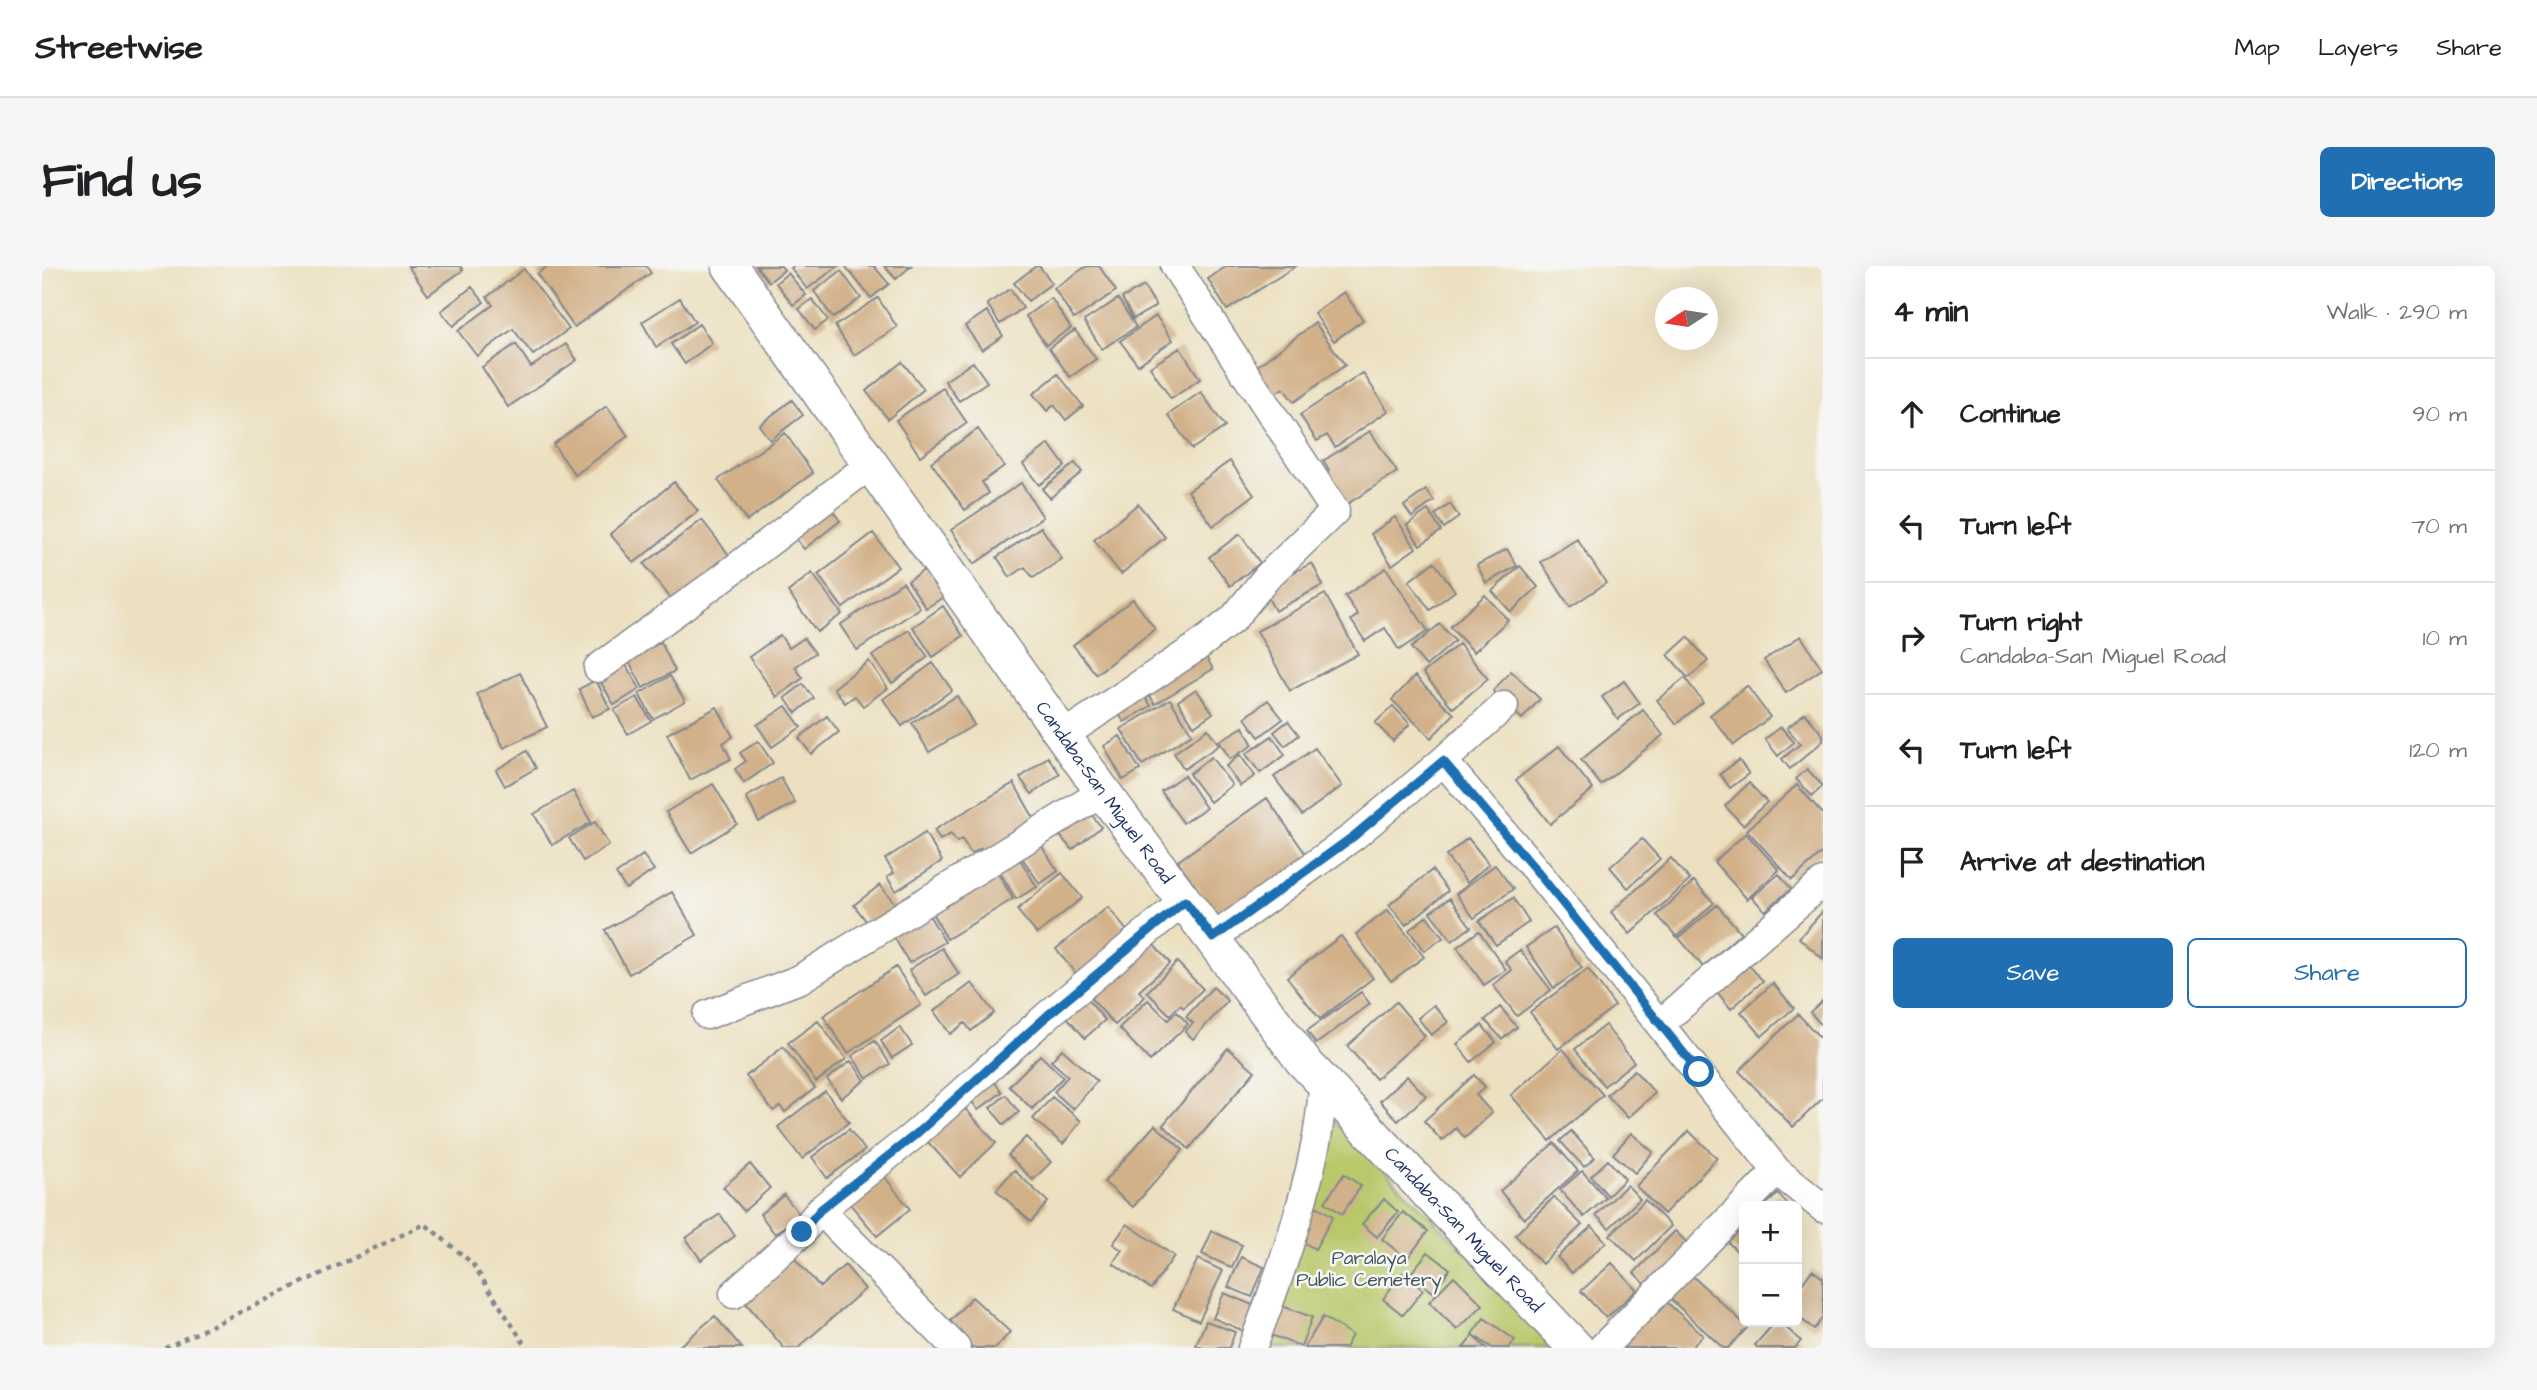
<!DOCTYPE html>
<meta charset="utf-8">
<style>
:root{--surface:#fff;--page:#f6f6f6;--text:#202124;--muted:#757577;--line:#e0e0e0;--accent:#1f6fb2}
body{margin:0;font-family:"Architects Daughter",sans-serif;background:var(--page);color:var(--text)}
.controls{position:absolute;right:21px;bottom:21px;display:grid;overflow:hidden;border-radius:10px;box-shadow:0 7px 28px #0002}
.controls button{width:63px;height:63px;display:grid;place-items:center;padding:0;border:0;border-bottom:2px solid var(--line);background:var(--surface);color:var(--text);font:35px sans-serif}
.compass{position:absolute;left:1613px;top:21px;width:63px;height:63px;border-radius:50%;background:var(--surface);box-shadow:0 7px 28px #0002;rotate:258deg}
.stop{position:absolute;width:21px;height:21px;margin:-16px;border:5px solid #1f6fb2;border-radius:50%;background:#fff}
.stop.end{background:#1f6fb2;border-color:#fff;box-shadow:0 2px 7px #0008}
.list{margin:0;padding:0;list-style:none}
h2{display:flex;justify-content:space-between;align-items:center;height:91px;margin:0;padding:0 28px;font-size:30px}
h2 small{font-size:23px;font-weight:400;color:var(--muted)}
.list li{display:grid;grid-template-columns:46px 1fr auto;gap:21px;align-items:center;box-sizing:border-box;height:112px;padding:0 28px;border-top:2px solid var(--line)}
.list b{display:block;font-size:26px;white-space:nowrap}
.list p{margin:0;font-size:23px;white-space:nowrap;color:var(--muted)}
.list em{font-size:23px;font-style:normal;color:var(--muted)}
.actions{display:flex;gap:14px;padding:21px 28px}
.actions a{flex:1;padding:16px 0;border:2px solid var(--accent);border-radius:10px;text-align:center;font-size:24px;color:var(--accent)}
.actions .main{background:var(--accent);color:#fff}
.icon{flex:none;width:38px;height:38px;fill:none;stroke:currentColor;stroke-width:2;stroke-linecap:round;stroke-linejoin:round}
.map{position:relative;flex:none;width:1781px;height:1082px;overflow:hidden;border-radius:10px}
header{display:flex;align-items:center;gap:42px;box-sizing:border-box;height:98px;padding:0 35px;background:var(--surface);border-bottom:2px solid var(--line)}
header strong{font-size:33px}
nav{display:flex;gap:38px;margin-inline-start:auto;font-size:24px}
.intro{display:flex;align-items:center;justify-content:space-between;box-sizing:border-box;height:168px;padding:0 42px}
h1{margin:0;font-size:49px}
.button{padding:18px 32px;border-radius:10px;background:var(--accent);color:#fff;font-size:24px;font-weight:700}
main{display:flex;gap:42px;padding:0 42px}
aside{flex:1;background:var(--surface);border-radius:10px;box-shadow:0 7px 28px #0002}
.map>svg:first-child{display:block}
</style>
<header>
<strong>Streetwise</strong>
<nav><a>Map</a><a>Layers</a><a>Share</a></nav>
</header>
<div class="intro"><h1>Find us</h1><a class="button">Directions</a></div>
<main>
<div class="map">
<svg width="1781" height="1082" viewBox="0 0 1781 1082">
<rect width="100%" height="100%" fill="#f6f6f2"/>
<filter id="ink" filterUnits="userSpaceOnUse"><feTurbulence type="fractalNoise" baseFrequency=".0143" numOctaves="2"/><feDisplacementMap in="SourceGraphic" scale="14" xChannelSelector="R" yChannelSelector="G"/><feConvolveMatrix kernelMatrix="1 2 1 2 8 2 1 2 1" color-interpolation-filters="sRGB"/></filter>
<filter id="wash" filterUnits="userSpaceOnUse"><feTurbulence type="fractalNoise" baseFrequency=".00686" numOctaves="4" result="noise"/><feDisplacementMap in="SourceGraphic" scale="28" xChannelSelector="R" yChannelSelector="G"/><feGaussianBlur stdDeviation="1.57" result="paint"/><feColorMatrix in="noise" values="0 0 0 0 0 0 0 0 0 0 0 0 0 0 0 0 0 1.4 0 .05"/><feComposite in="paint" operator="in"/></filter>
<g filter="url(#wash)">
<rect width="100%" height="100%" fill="#ece0c0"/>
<path fill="#b8c86a" stroke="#6a7c64" stroke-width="2" d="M1286 849 1521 1082H1216Z"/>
<g id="blocks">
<path fill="#d2b189" d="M366 0H418L421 4 386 29Z
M506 0H604L609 7 532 61 495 8Z
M714 0H739L742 4 727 16Z
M752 0H796L765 23 749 2Z
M803 0H832L847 18 829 32Z
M842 0H869L854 13Z
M994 0H997L1010 17 986 35 972 17Z
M1045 0H1057L1074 25 1032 53 1012 22Z
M1185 0H1254L1185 44 1166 13Z
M482 3 527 63 491 89 471 63 435 90 416 65 451 39 445 31Z
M799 5 819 32 791 52 772 25Z
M746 7 764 29 751 39 734 17Z
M1102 20 1114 40 1091 53 1080 32Z
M430 21 442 36 411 60 399 45Z
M968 23 981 42 958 58 945 38Z
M1302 26 1321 54 1292 75 1272 47Z
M638 32 653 56 614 81 600 56Z
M836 32 855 61 812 89 793 60Z
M1009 32 1029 62 1004 79 984 50Z
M770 33 786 54 773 64 757 43Z
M1076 33 1094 61 1060 83 1042 55Z
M945 45 961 70 940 84 923 60Z
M1114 50 1131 74 1096 99 1078 75Z
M1273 57 1303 99 1252 136 1241 122 1229 130 1210 104Z
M657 58 670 77 643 98 629 78Z
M1033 64 1054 93 1028 111 1007 82Z
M474 78 489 101 524 78 535 94 466 141 440 101Z
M1138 82 1158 113 1129 133 1108 101Z
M860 96 882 123 846 153 824 125Z
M931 96 945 116 917 135 903 115Z
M1321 107 1346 145 1293 181 1285 169 1275 175 1258 149Z
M1016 108 1041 140 1024 154 1012 139 1005 145 991 128Z
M901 122 925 157 878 190 854 154Z
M1159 126 1183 161 1150 183 1126 149Z
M750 134 761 149 728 174 717 159Z
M565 140 586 170 533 209 511 178Z
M936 163 962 200 940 216 947 227 923 244 889 196Z
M1328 165 1355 206 1299 242 1279 211 1287 205 1281 195Z
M743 167 771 207 705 255 676 214Z
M1007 178 1023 200 997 219 981 198Z
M1188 195 1212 229 1171 260 1146 225Z
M1033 197 1040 206 1008 232 1000 223Z
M632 216 656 245 592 297 568 268Z
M979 217 1001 251 932 298 909 264Z
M1384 224 1392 235 1370 251 1362 240Z
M786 238 798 255 762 283 749 266Z
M1096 238 1123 271 1079 308 1052 274Z
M1408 238 1417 251 1402 262 1393 249Z
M1386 244 1399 265 1378 279 1365 259Z
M1353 251 1374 282 1350 299 1329 268Z
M660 254 691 294 633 338 602 298Z
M999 261 1020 293 991 312 983 301 968 311 955 291Z
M831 267 856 301 801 342 776 309Z
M1198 268 1218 297 1188 320 1167 291Z
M1535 273 1564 317 1528 341 1499 296Z
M1465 283 1475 300 1444 317 1435 299Z
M1392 296 1413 325 1388 344 1367 315Z
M1270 297 1281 319 1233 345 1221 322Z
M1478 300 1496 321 1469 346 1450 325Z
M885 302 903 330 884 342 866 315Z
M1344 302 1386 365 1357 384 1343 362 1323 375 1309 354 1316 349 1303 330Z
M770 307 800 348 775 366 746 326Z
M861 316 878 342 815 384 798 359Z
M1283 328 1316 388 1248 425 1215 365Z
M1443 329 1466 354 1432 386 1408 361Z
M1091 333 1113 363 1054 408 1031 379Z
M901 340 921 370 891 391 871 361Z
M1398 358 1413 375 1384 400 1369 382Z
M867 364 886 391 850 417 830 390Z
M738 369 747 382 762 372 773 387 753 401 761 412 735 431 707 391Z
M1759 370 1780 403 1744 427 1722 394Z
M1646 371 1666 395 1646 412 1626 389Z
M619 376 633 405 601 422 586 393Z
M1417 378 1446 413 1411 442 1381 407Z
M1160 384 1171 403 1113 438 1102 420Z
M827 395 846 422 821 440 813 430 803 437 792 422Z
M582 396 598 423 572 439 556 411Z
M891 397 910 424 860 460 841 433Z
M1469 405 1498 433 1480 453 1451 425Z
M478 407 505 461 462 482 435 428Z
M628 410 643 435 611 453 597 428Z
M1373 410 1412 448 1389 472 1350 434Z
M1643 412 1661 436 1634 458 1615 434Z
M554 414 568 443 550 451 537 423Z
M1582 415 1598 437 1576 453 1560 431Z
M761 418 772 432 754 447 743 432Z
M1705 420 1728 451 1692 479 1668 449Z
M1154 423 1171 447 1152 460 1136 435Z
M1100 425 1109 440 1082 456 1073 441Z
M915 430 932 459 887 486 870 457Z
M595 431 609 455 586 468 572 444Z
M1128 433 1150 468 1100 499 1079 463Z
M1226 434 1241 453 1217 471 1203 452Z
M744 440 759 461 730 481 715 459Z
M1351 440 1368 458 1351 475 1333 457Z
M675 441 691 471 681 477 689 493 648 514 625 468Z
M1601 444 1621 469 1559 519 1539 494Z
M1763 447 1781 469V475L1748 503 1740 493 1758 478 1745 462Z
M785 450 797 466 769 488 757 472Z
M1246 455 1257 469 1243 480 1232 466Z
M1201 461 1211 479 1188 493 1177 475Z
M1739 461 1752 476 1736 490 1723 473Z
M1166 463 1177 479 1142 503 1132 487Z
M1078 470 1098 504 1081 514 1062 480Z
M1230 470 1243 489 1218 507 1204 488Z
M716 475 731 497 702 517 693 503 704 495 698 487Z
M1517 480 1551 523 1508 558 1474 514Z
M1273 482 1300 520 1260 549 1232 511Z
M485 485 494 502 463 520 454 504Z
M1198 489 1213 510 1198 520 1184 500Z
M1006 491 1018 508 990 528 978 512Z
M1169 491 1190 519 1168 536 1147 508Z
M1697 494 1707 508 1688 522 1678 508Z
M1765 503 1781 520 1770 530 1754 513Z
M1142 509 1164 542 1141 557 1119 525Z
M739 512 753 537 717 556 704 531Z
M972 517 995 558 943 588 939 582 929 588 920 573 915 576 909 568 898 574 892 564Z
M1707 517 1725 536 1701 559 1683 540Z
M671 518 695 558 649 587 624 546Z
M1755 519 1781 548V586L1750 614 1705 564Z
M531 525 549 556 510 579 492 548Z
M1225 532 1267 593 1178 656 1136 595Z
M1044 541 1059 561 1030 584 1014 565Z
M553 556 567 579 541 595 527 572Z
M883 567 900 595 854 625 845 611 852 607 843 593Z
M1704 567 1737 604 1705 633 1672 596Z
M1426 572 1447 598 1425 617 1404 590Z
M1600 573 1618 593 1586 622 1568 601Z
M999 579 1016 605 998 618 980 592Z
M974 587 995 621 974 633 954 600Z
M601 589 612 604 584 623 574 608Z
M1629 592 1648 614 1588 668 1569 646Z
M1453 599 1471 623 1432 652 1414 628Z
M952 601 971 633 905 673 886 640Z
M1390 604 1406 625 1364 659 1347 639Z
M1020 607 1040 632 995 668 975 644Z
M1737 608 1749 623 1723 645 1710 631Z
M1652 615 1672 637 1635 671 1615 649Z
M838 619 857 643 831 664 812 639Z
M630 626 655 669 587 708 563 664Z
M1408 632 1429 661 1410 675 1388 646Z
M1471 632 1487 656 1454 679 1437 655Z
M1675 639 1699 667 1661 701 1637 672Z
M1066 641 1089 670 1037 712 1014 683Z
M884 644 903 676 867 697 848 664Z
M1346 644 1382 691 1349 715 1314 668Z
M1781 645V693L1757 672Z
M1385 650 1401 672 1382 685 1367 664Z
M1512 662 1540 702 1512 722 1484 681Z
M1437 665 1464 704 1442 719 1415 681Z
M1103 669 1128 697 1097 725 1103 731 1073 759 1042 725Z
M1299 670 1331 712 1278 753 1245 711Z
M900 682 917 708 884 730 867 704Z
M1478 684 1509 724 1475 750 1451 719 1470 704 1463 695Z
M1702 694 1721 715 1689 743 1671 721Z
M1135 696 1161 723 1142 742 1138 739 1128 749 1105 726Z
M854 701 879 739 806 787 781 750Z
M1546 703 1573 740 1516 783 1488 746Z
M930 717 952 747 929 765 923 757 908 768 892 745Z
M1731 717 1752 742 1720 770 1699 746Z
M1171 721 1186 735 1151 773 1143 765 1151 757 1144 751Z
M1319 726 1328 738 1274 778 1265 765Z
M1045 733 1063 754 1043 772 1025 751Z
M1106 734 1126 754 1135 746 1146 758 1108 795 1077 762Z
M1781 734V761L1768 746Z
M1354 736 1383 770 1334 813 1305 780Z
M1392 739 1406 756 1389 769 1376 752Z
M1458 741 1475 761 1460 773 1443 754Z
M1756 748 1781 775V832L1751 861 1697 805Z
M776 755 804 793 774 816 746 777Z
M1440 759 1454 776 1429 796 1415 778Z
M1563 759 1592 796 1562 820 1533 783Z
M858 761 870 779 850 792 839 775Z
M833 775 848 798 825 812 810 790Z
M741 781 773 822 743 846 738 840 731 845 704 810Z
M1186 782 1213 805 1147 883 1121 859Z
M1020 783 1055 815 1031 843 1012 826 1026 810 1009 795Z
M1521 783 1561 829 1508 875 1469 829Z
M998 789 1021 811 990 843 967 820Z
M809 795 823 814 799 832 785 813Z
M1592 804 1613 827 1586 852 1565 829Z
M1432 809 1443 821 1434 829 1450 847 1423 872 1414 862 1400 875 1382 855Z
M948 810 960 826 936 844 924 827Z
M1365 810 1384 830 1356 855 1338 835Z
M783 825 807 856 760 893 736 861Z
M964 829 977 846 962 859 948 842Z
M1010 831 1039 855 1021 878 991 853Z
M920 839 954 877 918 911 883 873Z
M1113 859 1141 884 1091 941 1062 916Z
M807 863 823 884 785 912 770 891Z
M1529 865 1553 892 1542 901 1518 875Z
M1647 865 1675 892 1622 948 1594 920Z
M1589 867 1611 886 1593 907 1571 888Z
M984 871 1009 896 991 914 966 889Z
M1512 877 1536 905 1482 953 1458 925Z
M1566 894 1583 913 1566 930 1549 910Z
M708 898 728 922 702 945 681 921Z
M972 904 1006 936 989 956 954 924Z
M1540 905 1564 932 1542 951 1518 924Z
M1302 908 1319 920 1300 948 1283 936Z
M842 910 868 943 835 970 808 938Z
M1585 919 1598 933 1567 962 1554 949Z
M1736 928 1747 940H1722Z
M742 929 758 949 733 968 718 948Z
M1512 931 1540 959 1500 998 1473 969Z
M1342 933 1356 946 1335 971 1320 958Z
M1603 934 1629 960 1594 995 1568 969Z
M1274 940 1291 950 1273 983 1255 972Z
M1361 946 1386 965 1365 993 1340 973Z
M678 948 693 970 659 994 644 972Z
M1085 958 1132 990 1109 1023 1071 997 1080 984 1071 978Z
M1550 960 1564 976 1530 1007 1515 991Z
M1702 960V993L1686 976Z
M1170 965 1200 979 1190 1002 1160 988Z
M1633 965 1651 982 1609 1024 1592 1007Z
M1386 986 1408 1003 1391 1026 1368 1008Z
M1199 991 1222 1001 1210 1031 1186 1021Z
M752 992 778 1021 803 999 823 1023 756 1082H742L703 1036Z
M1156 993 1181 1005 1157 1055 1131 1043Z
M1570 997 1595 1024 1564 1052 1539 1025Z
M1770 1004 1781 1012V1051L1772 1063 1755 1050V1025Z
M1645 1005 1706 1061 1686 1082H1681L1624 1029Z
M1360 1007 1381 1024 1361 1049 1341 1033Z
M1412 1010 1441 1039 1415 1064 1387 1036Z
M1182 1027 1215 1041 1204 1066 1171 1052Z
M930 1031 968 1066 954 1082H927L904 1060Z
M1619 1031 1661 1069 1649 1082H1582L1577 1078Z
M1240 1040 1270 1051 1259 1081 1229 1069Z
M673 1050 700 1082H635Z
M1281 1051 1310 1069 1303 1082H1262Z
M1442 1052 1473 1074 1467 1082H1450L1430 1068Z
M1164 1055 1193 1066 1187 1082H1161L1154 1079Z
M1733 1056H1738L1759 1075 1753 1082H1716L1713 1079Z
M1431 1070 1444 1082H1421Z"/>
</g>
</g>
<g filter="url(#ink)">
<use href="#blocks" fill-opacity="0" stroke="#84888f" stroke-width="2"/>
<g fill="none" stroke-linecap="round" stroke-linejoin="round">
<g stroke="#84888f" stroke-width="31">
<path id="minor" d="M556 402 679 313 829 198
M1020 470 1155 381 1191 353 1225 311 1293 245 1133 0
M1401 495 1493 603 1735 905 1560 1082
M1171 672 1312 570 1401 495 1462 440
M665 749 758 713 1061 526
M1618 758 1781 616
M1735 905 1781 942
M778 944 914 1082
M692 1028 760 966 778 944 872 869 1006 749 1143 634
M1210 1082C1235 1017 1259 950 1273 881 1278 860 1279 838 1282 817"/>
</g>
<g stroke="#84888f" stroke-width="38">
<g id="major">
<path id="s1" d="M688 0 1061 526 1261 795 1534 1082"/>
</g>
</g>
<path stroke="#84888f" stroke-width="4.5" stroke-dasharray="5 5" stroke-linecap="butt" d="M123 1082 383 958 430 997 485 1082"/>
<use href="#minor" stroke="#fff" stroke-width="28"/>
<use href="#major" stroke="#fff" stroke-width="35"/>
</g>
</g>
<g fill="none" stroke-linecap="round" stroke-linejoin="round" filter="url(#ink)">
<path stroke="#1f6fb2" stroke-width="9" d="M760 966 778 944 873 869 1006 749 1143 635 1171 672 1312 570 1401 495 1493 603 1657 806"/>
</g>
<g text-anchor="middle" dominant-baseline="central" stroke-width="5" stroke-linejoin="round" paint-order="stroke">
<g font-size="19" fill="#1b2f5e" stroke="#f6f6f2">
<text stroke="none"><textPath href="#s1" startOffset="646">Candaba-San Miguel Road</textPath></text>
<text stroke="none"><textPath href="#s1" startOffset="1213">Candaba-San Miguel Road</textPath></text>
</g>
<g font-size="19" fill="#425561" stroke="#f6f6f2">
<text x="1327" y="992">Paralaya<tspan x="1327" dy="22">Public Cemetery</tspan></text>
</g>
</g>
</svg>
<div class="controls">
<button>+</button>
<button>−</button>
</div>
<svg class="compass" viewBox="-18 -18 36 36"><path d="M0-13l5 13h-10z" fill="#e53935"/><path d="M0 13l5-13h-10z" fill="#757577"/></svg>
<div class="stop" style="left:1657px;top:806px"></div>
<div class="stop end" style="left:760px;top:966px"></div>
</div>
<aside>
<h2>4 min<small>Walk · 290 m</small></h2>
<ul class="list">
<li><svg class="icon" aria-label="ahead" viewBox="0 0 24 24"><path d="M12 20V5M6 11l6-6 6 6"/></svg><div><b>Continue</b></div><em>90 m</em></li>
<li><svg class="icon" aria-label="left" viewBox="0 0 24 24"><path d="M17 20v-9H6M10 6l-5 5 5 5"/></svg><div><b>Turn left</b></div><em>70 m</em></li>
<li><svg class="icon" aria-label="right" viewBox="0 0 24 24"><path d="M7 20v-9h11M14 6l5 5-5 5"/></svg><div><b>Turn right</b><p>Candaba-San Miguel Road</p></div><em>10 m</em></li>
<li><svg class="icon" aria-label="left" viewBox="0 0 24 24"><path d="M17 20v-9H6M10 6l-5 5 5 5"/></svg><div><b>Turn left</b></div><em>120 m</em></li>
<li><svg class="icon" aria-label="arrive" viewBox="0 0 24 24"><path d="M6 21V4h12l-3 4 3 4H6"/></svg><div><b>Arrive at destination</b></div></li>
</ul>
<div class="actions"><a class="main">Save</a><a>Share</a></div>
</aside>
</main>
